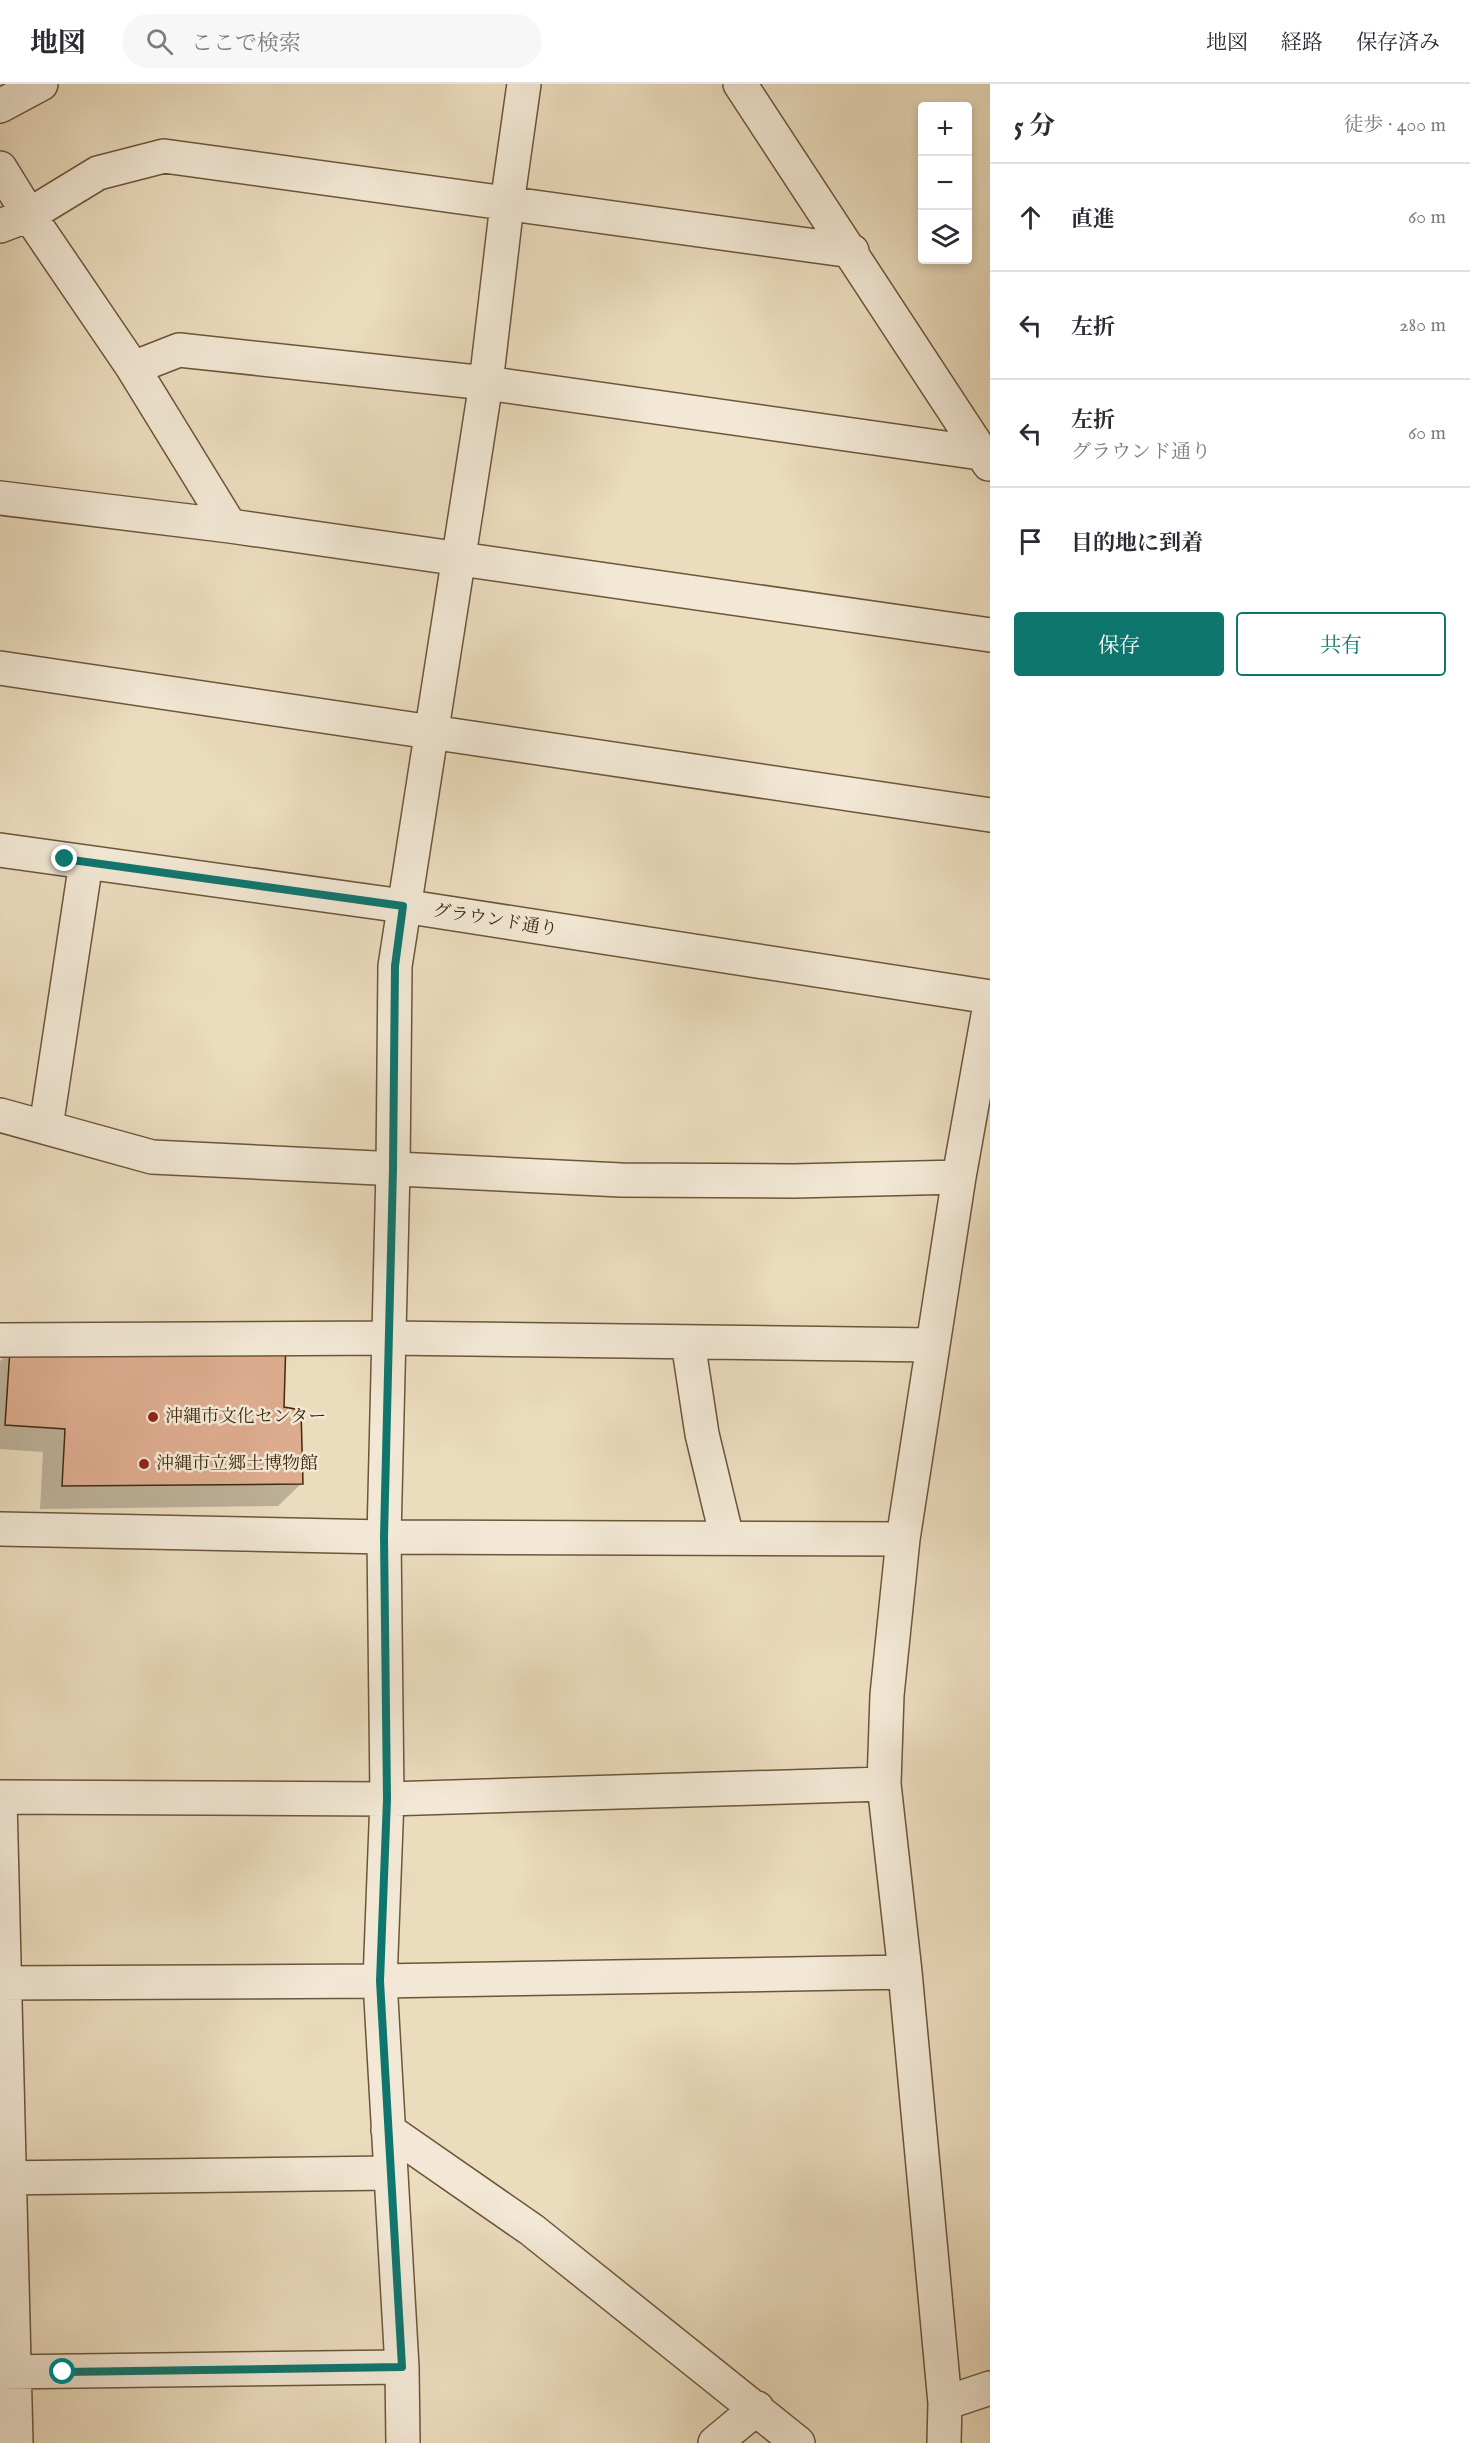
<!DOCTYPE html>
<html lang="ja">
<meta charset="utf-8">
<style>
:root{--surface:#fff;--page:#f7f7f7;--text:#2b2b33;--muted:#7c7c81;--line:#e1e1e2;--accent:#0f766e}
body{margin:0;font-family:"IM FELL English","Noto Serif JP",serif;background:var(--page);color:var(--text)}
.controls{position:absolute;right:18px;top:18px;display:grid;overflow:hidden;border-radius:6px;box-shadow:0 3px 9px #0003}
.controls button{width:54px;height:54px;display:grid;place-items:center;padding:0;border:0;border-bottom:2px solid var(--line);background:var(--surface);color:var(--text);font:30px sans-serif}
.stop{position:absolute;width:18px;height:18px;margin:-14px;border:4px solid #0f766e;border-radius:50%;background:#fff}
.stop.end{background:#0f766e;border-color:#fff;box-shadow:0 2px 6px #0008}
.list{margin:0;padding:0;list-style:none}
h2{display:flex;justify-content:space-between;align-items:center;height:78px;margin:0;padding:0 24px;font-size:26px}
h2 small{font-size:20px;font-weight:400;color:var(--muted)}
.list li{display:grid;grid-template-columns:39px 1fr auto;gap:18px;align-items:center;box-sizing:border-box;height:108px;padding:0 24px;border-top:2px solid var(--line)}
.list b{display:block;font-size:22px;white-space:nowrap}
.list p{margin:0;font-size:20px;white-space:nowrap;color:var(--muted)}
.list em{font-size:20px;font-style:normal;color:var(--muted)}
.actions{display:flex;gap:12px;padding:18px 24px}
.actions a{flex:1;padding:14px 0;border:2px solid var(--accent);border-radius:6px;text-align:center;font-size:21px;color:var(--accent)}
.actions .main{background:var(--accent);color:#fff}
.icon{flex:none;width:33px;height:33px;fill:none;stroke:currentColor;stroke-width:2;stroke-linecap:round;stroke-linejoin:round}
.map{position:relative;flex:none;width:990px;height:2359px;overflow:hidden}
header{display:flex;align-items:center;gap:36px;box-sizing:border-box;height:84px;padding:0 30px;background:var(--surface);border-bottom:2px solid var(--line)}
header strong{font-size:28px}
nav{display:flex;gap:33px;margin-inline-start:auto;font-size:21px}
.search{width:420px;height:54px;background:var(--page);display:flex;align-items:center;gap:15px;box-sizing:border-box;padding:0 21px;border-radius:33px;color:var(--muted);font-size:22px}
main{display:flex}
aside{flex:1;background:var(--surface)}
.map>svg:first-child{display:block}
</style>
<header>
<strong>地図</strong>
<div class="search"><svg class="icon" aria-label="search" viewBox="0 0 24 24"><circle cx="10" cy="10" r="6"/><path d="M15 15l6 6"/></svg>ここで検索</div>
<nav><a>地図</a><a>経路</a><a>保存済み</a></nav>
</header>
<main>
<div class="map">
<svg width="990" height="2359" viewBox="0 0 990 2359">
<rect width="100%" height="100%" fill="#ebdcbe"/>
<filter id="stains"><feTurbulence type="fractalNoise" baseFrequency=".00333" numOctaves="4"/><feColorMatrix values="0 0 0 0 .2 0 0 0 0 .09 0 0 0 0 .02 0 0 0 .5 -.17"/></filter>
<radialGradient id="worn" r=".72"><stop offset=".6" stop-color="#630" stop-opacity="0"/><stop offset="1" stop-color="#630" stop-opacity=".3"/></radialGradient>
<path fill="#0003" d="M10 1267 283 1324 302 1399 278 1422 40 1425 43 1368 0 1365V1277Z"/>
<path fill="#ddab8e" stroke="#41290d" stroke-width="1.5" d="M286 1256 284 1323 301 1326 303 1400 62 1402 65 1345 5 1341 10 1265Z"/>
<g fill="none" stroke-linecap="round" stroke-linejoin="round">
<g stroke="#6c5639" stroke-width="36">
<path id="minor" d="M740 0 989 380
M0 22 41 0
M0 84 29 131 133 284 230 442
M0 142 29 131 98 89 164 72 852 167
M133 284 179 266 486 299 980 369
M0 414 230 442 990 551
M0 584 990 731
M0 766 403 822 990 913
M0 1031 152 1073 621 1096 794 1097 959 1093
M46 1043 86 778
M0 1256 387 1254 933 1261
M688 1258 702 1350 727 1454
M0 1445 384 1453 903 1455
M0 1713 387 1715 884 1700
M0 1716 16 2359
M0 1899 380 1897 905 1888
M388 2046 532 2146 798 2359
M0 2094 391 2089
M0 2288 402 2283
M945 2319 990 2304
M403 2359 402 2283 380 1897 387 1715 384 1453 393 1085 395 882 486 299 507 120 524 0
M715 2359 757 2324
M944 2359 945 2319 905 1888 884 1700 887 1611 903 1455 959 1093 990 920"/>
</g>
<use href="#minor" stroke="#f2e8d5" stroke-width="33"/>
</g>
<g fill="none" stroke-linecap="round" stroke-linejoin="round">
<path stroke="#0f766e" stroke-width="8" d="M63 2288 402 2283 380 1897 387 1715 384 1453 393 1085 395 882 403 822 65 775"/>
</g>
<g fill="#8f2418" stroke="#f2e8d5" stroke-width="2">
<circle cx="153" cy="1333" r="6"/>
<circle cx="144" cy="1380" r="6"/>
</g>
<g text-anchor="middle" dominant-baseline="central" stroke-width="5" stroke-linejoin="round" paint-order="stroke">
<g font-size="18" fill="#41290d" stroke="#f2e8d5">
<text transform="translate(495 837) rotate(9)">グラウンド通り</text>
</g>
<g font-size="18" fill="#41290d" stroke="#f2e8d5" text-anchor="start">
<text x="165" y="1333">沖縄市文化センター</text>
<text x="156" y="1380">沖縄市立郷土博物館</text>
</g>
</g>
<rect width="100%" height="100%" filter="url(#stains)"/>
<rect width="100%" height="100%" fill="url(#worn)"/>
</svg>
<div class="controls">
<button>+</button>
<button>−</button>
<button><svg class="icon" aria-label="layers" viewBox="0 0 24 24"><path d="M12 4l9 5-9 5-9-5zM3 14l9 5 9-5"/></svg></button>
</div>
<div class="stop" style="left:63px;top:2288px"></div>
<div class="stop end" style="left:65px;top:775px"></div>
</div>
<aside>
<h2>5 分<small>徒歩 · 400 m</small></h2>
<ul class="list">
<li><svg class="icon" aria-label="ahead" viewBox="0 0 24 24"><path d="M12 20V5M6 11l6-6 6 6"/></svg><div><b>直進</b></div><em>60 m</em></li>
<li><svg class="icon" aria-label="left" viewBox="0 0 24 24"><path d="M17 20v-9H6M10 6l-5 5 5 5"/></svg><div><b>左折</b></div><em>280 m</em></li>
<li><svg class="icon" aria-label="left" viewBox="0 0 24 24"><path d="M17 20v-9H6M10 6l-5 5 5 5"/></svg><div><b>左折</b><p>グラウンド通り</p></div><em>60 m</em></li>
<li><svg class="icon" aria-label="arrive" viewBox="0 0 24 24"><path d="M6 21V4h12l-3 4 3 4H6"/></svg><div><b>目的地に到着</b></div></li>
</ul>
<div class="actions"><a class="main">保存</a><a>共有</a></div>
</aside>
</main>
